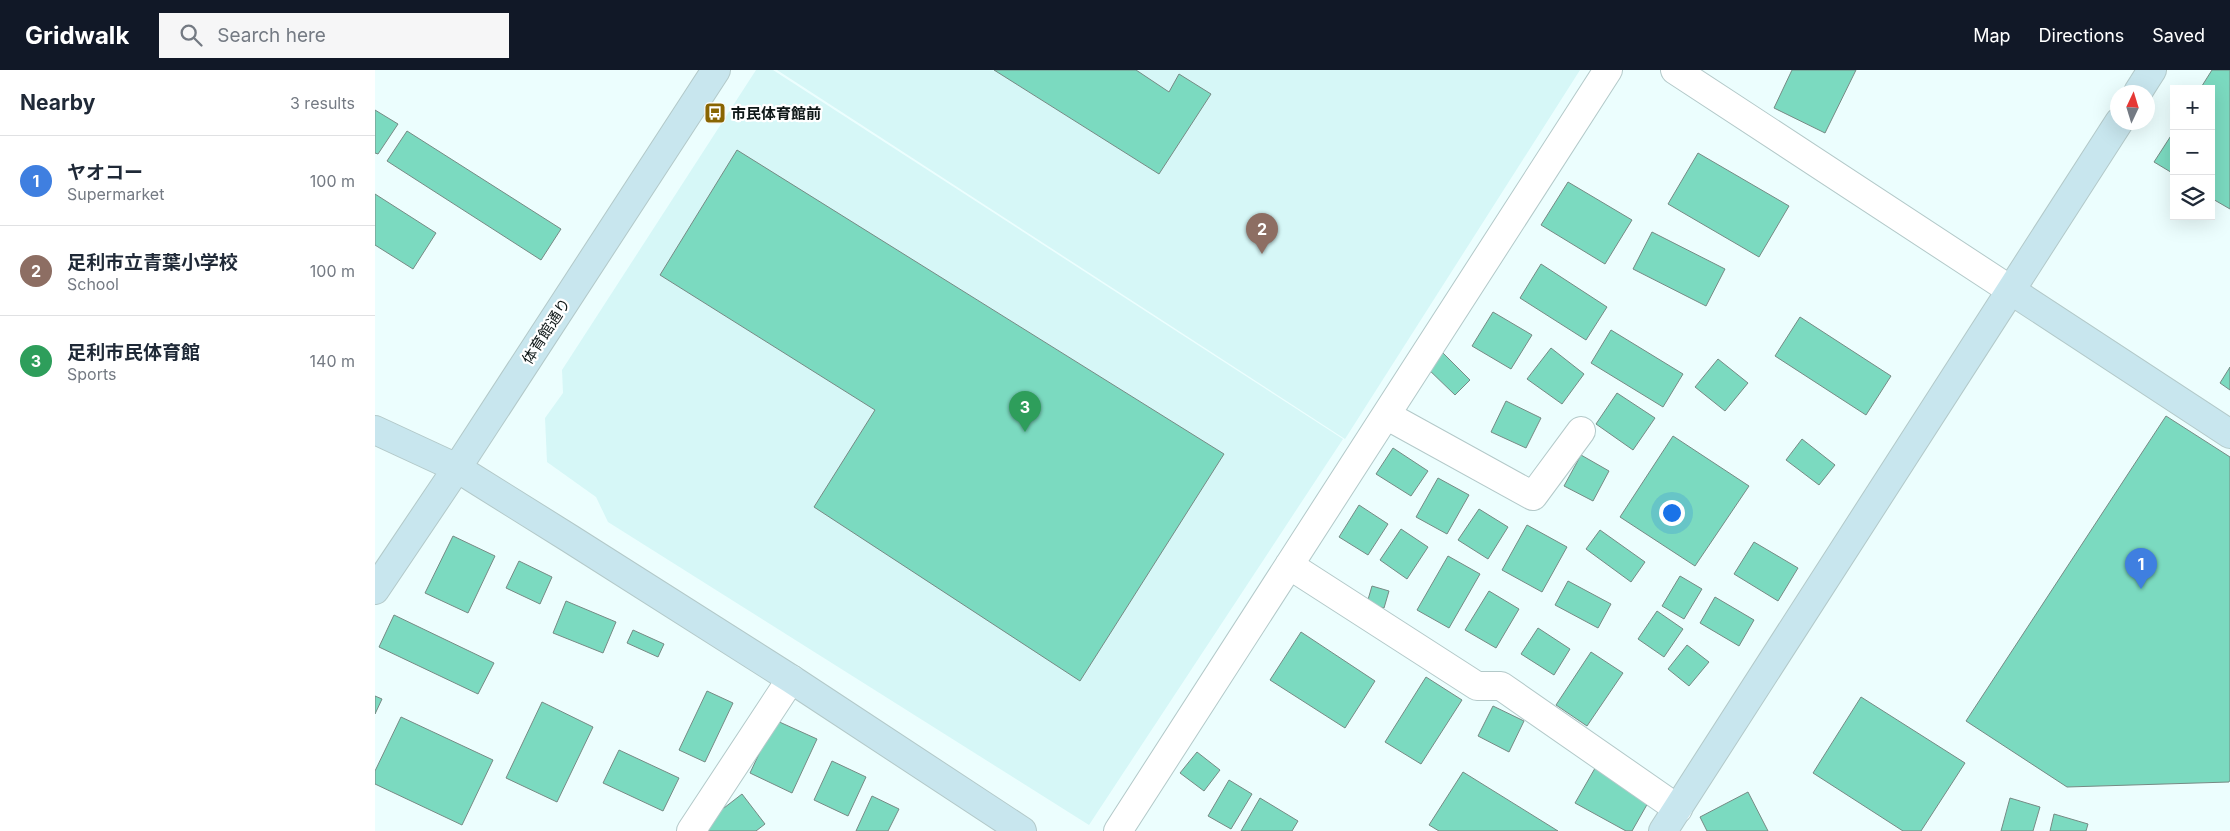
<!DOCTYPE html>
<meta charset="utf-8">
<style>
:root{--surface:#fff;--page:#f6f6f7;--text:#1f2937;--muted:#747a83;--line:#e0e1e3;--accent:#111827}
body{margin:0;font-family:Inter,"Noto Sans JP",sans-serif;background:var(--page);color:var(--text)}
.controls{position:absolute;right:15px;top:15px;display:grid;overflow:hidden;border-radius:0px;box-shadow:0 5px 20px #0002}
.controls button{width:45px;height:45px;display:grid;place-items:center;padding:0;border:0;border-bottom:1px solid var(--line);background:var(--surface);color:var(--text);font:25px sans-serif}
.compass{position:absolute;left:1735px;top:15px;width:45px;height:45px;border-radius:50%;background:var(--surface);box-shadow:0 5px 20px #0002;rotate:4deg}
.you{position:absolute;left:1296px;top:442px;width:18px;height:18px;margin:-12px;border:4px solid #fff;border-radius:50%;background:#1a73e8;box-shadow:0 0 0 8px #1a73e833}
.badge{display:grid;place-items:center;width:32px;height:32px;border-radius:50%;background:var(--accent);color:#fff;font-size:16px;font-weight:700}
.pin{position:absolute;translate:-50% -41px;filter:drop-shadow(0 1px 2px #0008)}
.pin::after{content:'';position:absolute;top:26px;width:18px;height:15px;background:inherit;clip-path:polygon(0 0,100% 0,50% 100%)}
.list{margin:0;padding:0;list-style:none}
h2{display:flex;justify-content:space-between;align-items:center;height:65px;margin:0;padding:0 20px;font-size:21px}
h2 small{font-size:16px;font-weight:400;color:var(--muted)}
.list li{display:grid;grid-template-columns:32px 1fr auto;gap:15px;align-items:center;box-sizing:border-box;height:90px;padding:0 20px;border-top:1px solid var(--line)}
.list b{display:block;font-size:19px;white-space:nowrap}
.list p{margin:0;font-size:16px;white-space:nowrap;color:var(--muted)}
.list em{font-size:16px;font-style:normal;color:var(--muted)}
.icon{flex:none;width:28px;height:28px;fill:none;stroke:currentColor;stroke-width:2;stroke-linecap:round;stroke-linejoin:round}
.map{position:relative;flex:none;width:1855px;height:761px;overflow:hidden}
header{display:flex;align-items:center;gap:30px;box-sizing:border-box;height:70px;padding:0 25px;background:var(--accent);color:#fff}
header strong{font-size:24px}
nav{display:flex;gap:28px;margin-inline-start:auto;font-size:18px}
.search{width:350px;height:45px;background:var(--page);display:flex;align-items:center;gap:12px;box-sizing:border-box;padding:0 18px;border-radius:0px;color:var(--muted);font-size:19px}
main{display:flex}
aside{flex:1;background:var(--surface)}
.map>svg:first-child{display:block}
</style>
<header>
<strong>Gridwalk</strong>
<div class="search"><svg class="icon" aria-label="search" viewBox="0 0 24 24"><circle cx="10" cy="10" r="6"/><path d="M15 15l6 6"/></svg>Search here</div>
<nav><a>Map</a><a>Directions</a><a>Saved</a></nav>
</header>
<main>
<aside>
<h2>Nearby<small>3 results</small></h2>
<ul class="list">
<li><span class="badge" style="background:#3f7fe0">1</span><div><b>ヤオコー</b><p>Supermarket</p></div><em>100 m</em></li>
<li><span class="badge" style="background:#8d6e63">2</span><div><b>足利市立青葉小学校</b><p>School</p></div><em>100 m</em></li>
<li><span class="badge" style="background:#2e9e5b">3</span><div><b>足利市民体育館</b><p>Sports</p></div><em>140 m</em></li>
</ul>
</aside>
<div class="map">
<svg width="1855" height="761" viewBox="0 0 1855 761">
<rect width="100%" height="100%" fill="#ecfefe"/>
<path fill="#d6f7f7" d="M381 0H398L968 369 714 755 233 452 221 427 172 392 170 348 188 323 187 300Z
M402 0H1205L970 369Z"/>
<path fill="#7bdac0" stroke="#768a84" d="M619 0H761L794 22 804 4 836 24 784 104Z
M1417 0H1481L1450 63 1399 38Z
M1837 0H1855V139L1836 128V19H1825Z
M0 40 23 54 3 84 0 83Z
M32 61 186 159 166 190 12 91Z
M1799 61V104L1779 92Z
M362 80 849 384 705 611 439 437 500 340 285 205Z
M1323 83 1414 136 1384 187 1293 134Z
M1193 112 1257 150 1230 194 1166 155Z
M0 124 61 163 38 199 0 175Z
M1277 162 1350 199 1331 236 1258 199Z
M1166 194 1232 237 1211 270 1145 228Z
M1118 242 1157 265 1136 299 1097 276Z
M1425 247 1516 306 1491 345 1400 286Z
M1236 260 1308 304 1288 337 1216 293Z
M1176 278 1209 304 1187 334 1152 309Z
M1066 281 1095 310 1080 325 1050 296Z
M1343 289 1373 313 1350 341 1320 317Z
M1855 297V320L1845 313Z
M1242 323 1280 348 1258 380 1221 354Z
M1131 331 1166 348 1151 378 1116 362Z
M1791 346 1855 387V710L1854 712 1692 717 1591 651Z
M1298 366 1374 416 1320 496 1245 447Z
M1427 369 1460 395 1444 415 1411 390Z
M1018 378 1053 401 1036 426 1001 404Z
M1206 385 1234 401 1218 431 1189 416Z
M1063 408 1094 425 1072 464 1041 447Z
M984 435 1013 454 993 485 964 467Z
M1104 439 1133 457 1113 489 1083 470Z
M1152 455 1192 477 1167 522 1127 500Z
M1026 459 1053 477 1032 509 1005 490Z
M1225 460 1270 492 1256 512 1211 479Z
M78 466 120 486 93 543 50 523Z
M1379 472 1423 498 1403 531 1359 504Z
M1073 486 1105 504 1074 558 1042 540Z
M144 491 177 507 165 534 131 518Z
M1305 506 1327 519 1309 549 1287 536Z
M1193 511 1236 534 1223 558 1180 535Z
M997 516 1014 521 1009 538 992 533Z
M1114 521 1144 539 1121 578 1090 560Z
M1340 527 1379 550 1364 576 1325 553Z
M191 531 241 552 228 583 178 563Z
M1282 541 1308 559 1289 587 1263 569Z
M19 545 119 593 103 624 4 577Z
M1163 558 1195 579 1179 605 1146 584Z
M258 560 289 574 283 587 252 573Z
M926 562 1000 611 970 658 895 610Z
M1312 575 1334 592 1314 616 1293 599Z
M1216 582 1248 603 1212 656 1181 635Z
M1051 607 1087 630 1046 694 1010 672Z
M332 621 358 633 330 692 304 680Z
M0 626 7 629 0 644Z
M1486 627 1590 693 1546 761H1528L1438 703Z
M167 632 218 657 182 732 131 708Z
M1118 636 1149 651 1134 682 1103 666Z
M26 647 118 690 87 755 0 714V701Z
M400 650 442 669 417 723 375 703Z
M244 680 304 708 288 741 228 713Z
M822 682 845 700 829 721 805 703Z
M457 691 491 707 473 746 439 730Z
M1223 693 1278 724 1257 761H1251L1200 733Z
M1088 702 1183 761H1064L1054 755Z
M854 710 877 724 856 759 833 746Z
M1373 722 1393 761H1332L1325 747Z
M367 724 390 754 381 761H332L327 755Z
M497 726 524 739 513 761H481Z
M885 728 923 751 917 761H866Z
M1635 728 1665 737 1658 761H1626Z
M1679 744 1713 754 1711 761H1675Z"/>
<g fill="none" stroke-linecap="round" stroke-linejoin="round">
<g stroke="#b3c9c9" stroke-width="30">
<path id="street" d="M1300 0 1637 221
M1011 345 1158 426 1206 361
M914 495 1102 616H1126L1303 739
M316 761 416 609
M743 761 1233 0"/>
</g>
<g stroke="#b3c9c9" stroke-width="30">
<path id="secondary" d="M1763 22 1777 0
M1637 221 1855 364
M0 360 82 398 194 468 416 609 647 761
M0 520 82 398 341 0
M1288 761 1744 52"/>
</g>
<use href="#street" stroke="#fff" stroke-width="28"/>
<use href="#secondary" stroke="#c8e6ee" stroke-width="28"/>
</g>
<defs>
<g id="bus-square" transform="scale(1.125)"><rect x="-9" y="-9" width="18" height="18" rx="4" fill="#896502" stroke="#fff"/><path d="M-5-6H5V4H4V6H2V4H-2V6H-4V4H-5ZM-3.5-4V0h7V-4ZM-3.5 1.2v1.5H-2V1.2ZM2 1.2v1.5H3.5V1.2Z" fill="#fff"/></g>
</defs>
<g fill-rule="evenodd">
<use href="#bus-square" x="340" y="43"/>
</g>
<g text-anchor="middle" dominant-baseline="central" stroke-width="4.5" stroke-linejoin="round" paint-order="stroke">
<g font-size="15" font-weight="bold" fill="#0e1717" stroke="#fff" text-anchor="start">
<text x="356" y="43">市民体育館前</text>
</g>
<g font-size="15" fill="#0e1717" stroke="#fff">
<text transform="translate(171 261) rotate(-57)">体育館通り</text>
</g>
</g>
</svg>
<div class="controls">
<button>+</button>
<button>−</button>
<button><svg class="icon" aria-label="layers" viewBox="0 0 24 24"><path d="M12 4l9 5-9 5-9-5zM3 14l9 5 9-5"/></svg></button>
</div>
<svg class="compass" viewBox="-18 -18 36 36"><path d="M0-13l5 13h-10z" fill="#e53935"/><path d="M0 13l5-13h-10z" fill="#747a83"/></svg>
<div class="you"></div>
<div class="pin badge" style="left:1766px;top:519px;background:#3f7fe0">1</div>
<div class="pin badge" style="left:887px;top:184px;background:#8d6e63">2</div>
<div class="pin badge" style="left:650px;top:362px;background:#2e9e5b">3</div>
</div>
</main>
